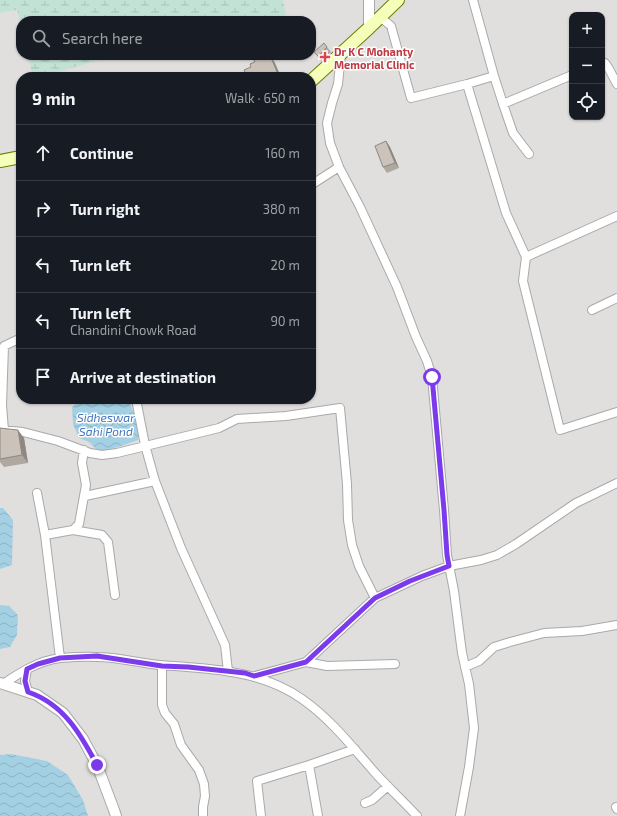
<!DOCTYPE html>
<meta charset="utf-8">
<style>
:root{--surface:#171b24;--page:#242831;--text:#f1f3f6;--muted:#9ea1a6;--line:#363941}
body{margin:0;font-family:"Exo 2",sans-serif;background:var(--page);color:var(--text)}
.controls{position:absolute;right:12px;top:12px;display:grid;overflow:hidden;border-radius:8px;box-shadow:0 1px 3px #0004}
.controls button{width:36px;height:36px;display:grid;place-items:center;padding:0;border:0;border-bottom:1px solid var(--line);background:var(--surface);color:var(--text);font:20px sans-serif}
.stop{position:absolute;width:12px;height:12px;margin:-9px;border:3px solid #7c3aed;border-radius:50%;background:#fff}
.stop.end{background:#7c3aed;border-color:#fff;box-shadow:0 1px 4px #0008}
.list{margin:0;padding:0;list-style:none}
h2{display:flex;justify-content:space-between;align-items:center;height:52px;margin:0;padding:0 16px;font-size:17px}
h2 small{font-size:13px;font-weight:400;color:var(--muted)}
.list li{display:grid;grid-template-columns:26px 1fr auto;gap:12px;align-items:center;box-sizing:border-box;height:56px;padding:0 16px;border-top:1px solid var(--line)}
.list b{display:block;font-size:15px;white-space:nowrap}
.list p{margin:0;font-size:13px;white-space:nowrap;color:var(--muted)}
.list em{font-size:13px;font-style:normal;color:var(--muted)}
.icon{flex:none;width:22px;height:22px;fill:none;stroke:currentColor;stroke-width:2;stroke-linecap:round;stroke-linejoin:round}
.map{position:relative;flex:none;width:617px;height:816px;overflow:hidden}
.search{position:absolute;background:var(--surface);box-shadow:0 1px 3px #0004;left:16px;top:16px;width:300px;height:44px;display:flex;align-items:center;gap:10px;box-sizing:border-box;padding:0 14px;border-radius:16px;color:var(--muted);font-size:15px}
.panel{position:absolute;background:var(--surface);box-shadow:0 1px 3px #0004;left:16px;top:72px;width:300px;height:332px;border-radius:16px}
.map>svg:first-child{display:block}
</style>
<div class="map">
<svg width="617" height="816" viewBox="0 0 617 816">
<defs>
<pattern id="wetland-marsh" width="20" height="14" patternUnits="userSpaceOnUse"><rect width="20" height="14" fill="#c3e2d6"/><path d="M1 5h8M5 5V1M11 12h8M15 12V8" fill="none" stroke="#a7c2b7"/></pattern>
<pattern id="water-waves" width="16" height="10" patternUnits="userSpaceOnUse"><rect width="16" height="10" fill="#a4d0e4"/><path d="M0 5q4-4 8 0t8 0" fill="none" stroke="#8db2c3"/></pattern>
</defs>
<rect width="100%" height="100%" fill="#f3f0e8"/>
<path fill="#e0dfde" fill-rule="evenodd" d="M0 0H617V816H0ZM572 15H602V117H572ZM21 21H311V55H21ZM21 77H311V399H21Z"/>
<path fill="url(#wetland-marsh)" d="M0 0H283L286 15 259 21H21V27L17 10 0 13Z
M28 55H118L39 77H33Z"/>
<path fill="url(#water-waves)" d="M82 399H128C134 413 139 425 138 440L118 447 103 451 96 449 89 442 79 438 73 424 72 407Z
M0 508H3L13 520 12 565 0 569Z
M0 605 9 606 18 615 17 635 10 647 0 649Z
M11 754 47 761 68 775 83 800 88 816H0V755Z"/>
<g fill="none" stroke-linecap="round" stroke-linejoin="round">
<g stroke="#a9a9a9" stroke-width="10">
<path id="minor" d="M380 17 391 26 411 98 467 84 506 213 526 257 617 216
M341 54 338 84 332 103 327 123 330 143 339 167 360 207 397 287 416 337 427 361 432 377 444 510 447 555 454 591 462 653 469 684 474 728 469 767 460 816
M602 63H605L609 69 617 84
M494 76 503 104 572 75
M467 84 494 76 473 0
M503 104 513 133 529 154
M311 185 339 167
M526 257 523 281 560 430 617 412
M592 310 617 298
M136 399 145 445 155 481 181 548 225 645 228 671
M0 430 23 432 58 441 90 453 102 455 117 453 219 428 237 419 286 416 340 408 347 484 348 520 352 545 359 566 375 598 422 576 449 566 481 560 497 555 516 544 576 503 617 483
M4 430 2 405 4 346 21 338
M37 493 45 535 60 658
M85 496 155 481
M73 530 102 535 108 542 115 595
M45 535 73 530 79 524 86 485 82 463 84 450
M306 662 327 666 395 664
M162 666V705L165 713 174 724 181 745 199 770 204 784 205 796 203 807V816
M465 667 479 661 494 647 510 642 544 633 582 631 617 625
M27 669 25 681 28 692
M255 676 306 662 375 598
M3 684C21 672 38 661 60 658 72 657 85 656 97 657 118 657 139 663 160 665 169 666 178 666 187 667 228 670 268 675 302 699 332 720 353 748 377 775 390 789 404 802 417 816
M365 803 372 800 388 786
M616 807 617 809
M261 816 257 781 309 765
M318 816 309 765 355 749"/>
</g>
<g stroke="#a9a9a9" stroke-width="12">
<path id="tertiary" d="M369 0V28
M0 683 37 695 63 713 83 739 97 765 114 810 116 816"/>
</g>
<g stroke="#698100" stroke-width="14">
<path id="secondary" d="M311 81 369 28 398 0
M0 161 21 157"/>
</g>
<use href="#minor" stroke="#fff" stroke-width="8"/>
<use href="#tertiary" stroke="#fff" stroke-width="10"/>
<use href="#secondary" stroke="#f6ffb9" stroke-width="12"/>
</g>
<path fill="#afa8a0" d="M327 47 331 52 321 61 314 52Z
M386 141 390 147 399 168 387 173 383 167Z
M0 428 24 438 28 463 4 467 0 462Z"/>
<path fill="#8e8882" d="M270 55 275 63 281 77H279Z
M386 141 390 147 399 168 395 163Z
M18 430 24 438 28 463 22 455Z"/>
<path fill="#cbc3ba" stroke="#8e8882" d="M324 43 327 47 318 56 314 52Z
M259 55H270L279 77H247L244 70 251 67 250 64 255 62 254 60 260 58Z
M386 141 395 163 383 167 375 146Z
M0 428 18 430 22 455 0 459Z"/>
<g fill="none" stroke-linecap="round" stroke-linejoin="round">
<path stroke="#7c3aed" stroke-width="5" d="M97 765C81 735 64 704 28 692L25 681 27 669 38 664 60 658 97 656 162 666 188 667 245 673 254 676 306 662 375 598 410 581 449 566 447 555 444 510 432 377"/>
</g>
<path fill="#e0444e" stroke="#fff" stroke-width="1.5" d="M323 51h4v4h4v4h-4v4h-4v-4h-4v-4h4z"/>
<g text-anchor="middle" dominant-baseline="central" stroke-width="3" stroke-linejoin="round" paint-order="stroke">
<g font-size="11" font-weight="bold" fill="#be3a42" stroke="#fff" text-anchor="start">
<text x="334" y="51">Dr K C Mohanty<tspan x="334" dy="13">Memorial Clinic</tspan></text>
</g>
<g font-size="12" font-style="italic" fill="#4276bd" stroke="#fff">
<text x="106" y="417">Sidheswar<tspan x="106" dy="14">Sahi Pond</tspan></text>
</g>
</g>
</svg>
<div class="controls">
<button>+</button>
<button>−</button>
<button><svg class="icon" aria-label="locate" viewBox="0 0 24 24"><circle cx="12" cy="12" r="6"/><path d="M12 2v4M12 18v4M2 12h4M18 12h4"/></svg></button>
</div>
<div class="stop" style="left:432px;top:377px"></div>
<div class="stop end" style="left:97px;top:765px"></div>
<div class="search"><svg class="icon" aria-label="search" viewBox="0 0 24 24"><circle cx="10" cy="10" r="6"/><path d="M15 15l6 6"/></svg>Search here</div>
<section class="panel">
<h2>9 min<small>Walk · 650 m</small></h2>
<ul class="list">
<li><svg class="icon" aria-label="ahead" viewBox="0 0 24 24"><path d="M12 20V5M6 11l6-6 6 6"/></svg><div><b>Continue</b></div><em>160 m</em></li>
<li><svg class="icon" aria-label="right" viewBox="0 0 24 24"><path d="M7 20v-9h11M14 6l5 5-5 5"/></svg><div><b>Turn right</b></div><em>380 m</em></li>
<li><svg class="icon" aria-label="left" viewBox="0 0 24 24"><path d="M17 20v-9H6M10 6l-5 5 5 5"/></svg><div><b>Turn left</b></div><em>20 m</em></li>
<li><svg class="icon" aria-label="left" viewBox="0 0 24 24"><path d="M17 20v-9H6M10 6l-5 5 5 5"/></svg><div><b>Turn left</b><p>Chandini Chowk Road</p></div><em>90 m</em></li>
<li><svg class="icon" aria-label="arrive" viewBox="0 0 24 24"><path d="M6 21V4h12l-3 4 3 4H6"/></svg><div><b>Arrive at destination</b></div></li>
</ul>
</section>
</div>
